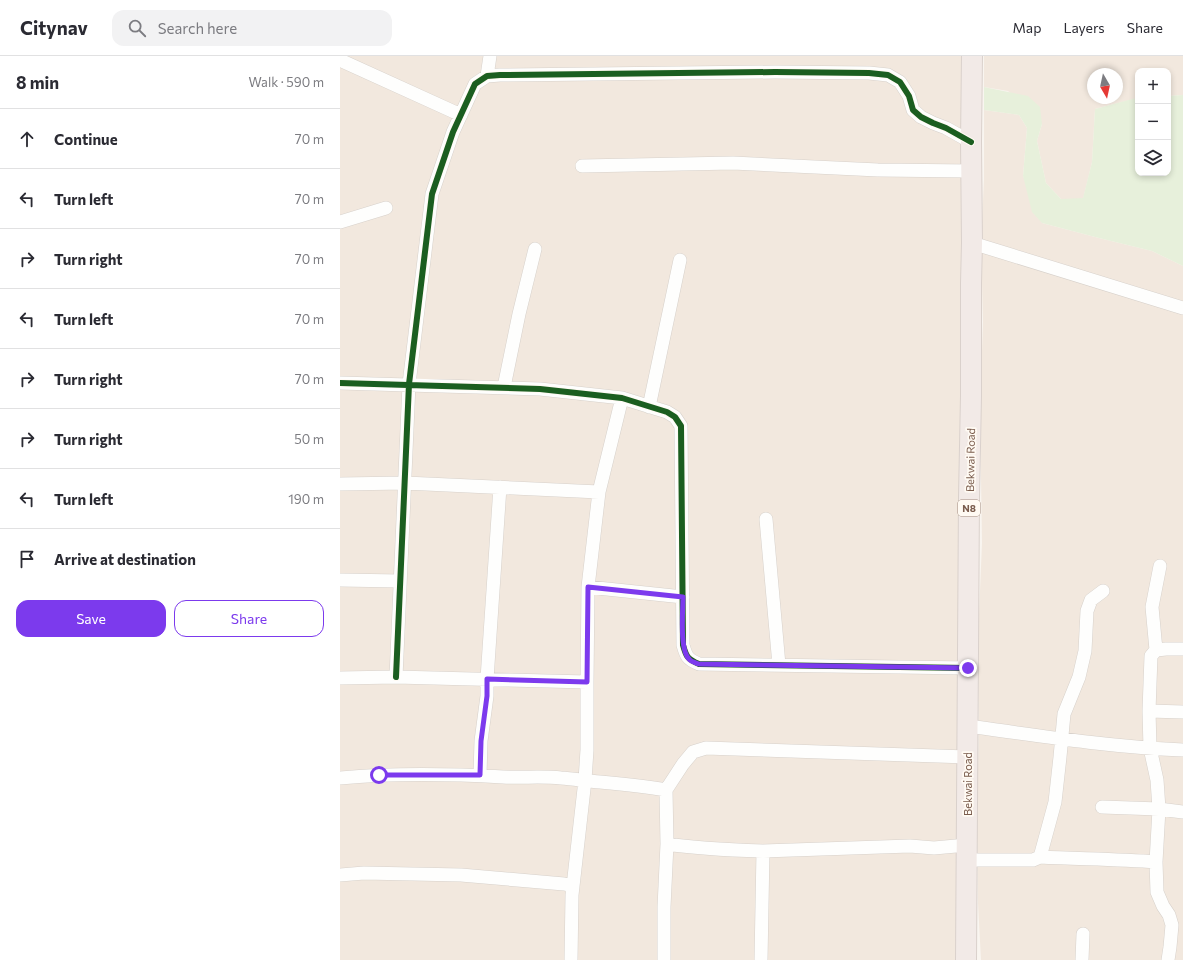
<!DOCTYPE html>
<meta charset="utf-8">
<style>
:root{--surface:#fff;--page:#f2f2f3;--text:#2b2b33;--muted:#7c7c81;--line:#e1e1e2;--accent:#7c3aed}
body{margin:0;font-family:Commissioner,sans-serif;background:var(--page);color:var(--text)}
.controls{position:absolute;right:12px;top:12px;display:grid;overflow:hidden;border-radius:8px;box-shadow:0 2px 6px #0003}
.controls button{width:36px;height:36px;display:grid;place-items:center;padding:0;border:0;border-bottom:1px solid var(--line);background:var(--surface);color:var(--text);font:20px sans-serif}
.compass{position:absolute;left:747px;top:12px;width:36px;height:36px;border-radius:50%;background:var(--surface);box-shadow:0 2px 6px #0003;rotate:171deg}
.stop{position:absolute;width:12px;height:12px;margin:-9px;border:3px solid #7c3aed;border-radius:50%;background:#fff}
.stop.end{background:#7c3aed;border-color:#fff;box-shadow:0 1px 4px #0008}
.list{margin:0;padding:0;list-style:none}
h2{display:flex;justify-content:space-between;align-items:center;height:52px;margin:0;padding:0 16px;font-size:17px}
h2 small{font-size:13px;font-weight:400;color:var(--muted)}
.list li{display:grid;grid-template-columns:26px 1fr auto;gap:12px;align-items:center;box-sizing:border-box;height:60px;padding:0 16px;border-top:1px solid var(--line)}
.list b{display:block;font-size:15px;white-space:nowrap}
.list em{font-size:13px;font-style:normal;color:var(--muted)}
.actions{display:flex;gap:8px;padding:12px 16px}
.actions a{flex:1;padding:9px 0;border:1px solid var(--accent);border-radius:12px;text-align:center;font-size:14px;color:var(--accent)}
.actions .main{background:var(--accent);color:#fff}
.icon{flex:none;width:22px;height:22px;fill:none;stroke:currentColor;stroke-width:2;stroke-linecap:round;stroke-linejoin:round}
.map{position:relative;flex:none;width:843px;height:904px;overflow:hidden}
header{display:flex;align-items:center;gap:24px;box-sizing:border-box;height:56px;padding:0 20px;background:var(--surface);border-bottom:1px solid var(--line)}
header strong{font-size:19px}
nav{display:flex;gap:22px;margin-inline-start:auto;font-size:14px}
.search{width:280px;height:36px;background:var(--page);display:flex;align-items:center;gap:10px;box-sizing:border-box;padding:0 14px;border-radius:12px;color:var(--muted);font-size:15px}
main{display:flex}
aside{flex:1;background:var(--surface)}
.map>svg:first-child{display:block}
</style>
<header>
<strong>Citynav</strong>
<div class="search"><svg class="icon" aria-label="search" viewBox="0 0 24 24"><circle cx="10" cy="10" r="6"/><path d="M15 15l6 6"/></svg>Search here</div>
<nav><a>Map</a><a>Layers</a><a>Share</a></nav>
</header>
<main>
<aside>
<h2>8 min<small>Walk · 590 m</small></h2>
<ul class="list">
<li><svg class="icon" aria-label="ahead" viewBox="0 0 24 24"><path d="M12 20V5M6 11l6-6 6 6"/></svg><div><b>Continue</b></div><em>70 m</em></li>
<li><svg class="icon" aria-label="left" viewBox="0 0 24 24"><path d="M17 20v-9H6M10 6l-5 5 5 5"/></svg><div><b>Turn left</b></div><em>70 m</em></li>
<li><svg class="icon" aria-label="right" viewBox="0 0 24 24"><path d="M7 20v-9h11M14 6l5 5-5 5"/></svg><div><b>Turn right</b></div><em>70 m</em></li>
<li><svg class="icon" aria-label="left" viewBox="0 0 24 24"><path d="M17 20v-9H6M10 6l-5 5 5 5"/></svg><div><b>Turn left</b></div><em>70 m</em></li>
<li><svg class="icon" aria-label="right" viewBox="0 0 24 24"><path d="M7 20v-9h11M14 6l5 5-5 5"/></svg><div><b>Turn right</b></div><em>70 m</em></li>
<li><svg class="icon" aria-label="right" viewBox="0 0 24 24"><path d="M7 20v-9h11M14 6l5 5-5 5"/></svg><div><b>Turn right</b></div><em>50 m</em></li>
<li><svg class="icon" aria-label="left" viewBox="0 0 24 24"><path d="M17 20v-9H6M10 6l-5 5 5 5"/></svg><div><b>Turn left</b></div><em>190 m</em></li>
<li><svg class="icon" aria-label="arrive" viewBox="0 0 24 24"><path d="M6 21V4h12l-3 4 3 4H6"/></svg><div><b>Arrive at destination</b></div></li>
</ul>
<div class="actions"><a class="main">Save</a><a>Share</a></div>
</aside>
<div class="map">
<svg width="843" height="904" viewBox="0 0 843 904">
<rect width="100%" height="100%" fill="#f9f5f0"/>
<path fill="#f2e8de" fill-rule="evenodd" d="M0 0H627L619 904H0Z
M644 0H843V39L828 40V15H798V42L755 53 752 106 743 143H721L706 127 697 85 702 68 668 35 644 31ZM753 18H777V42H753Z
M644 54 679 59 687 72 683 120 702 167 759 182 812 195 843 210V904H641L638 847 637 758 639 672 638 583 642 487 640 354 643 266 641 188 644 124Z"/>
<path fill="#e7f0db" d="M644 31 688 40 700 51 702 68 697 85 706 127 721 143 743 142 752 106 755 53 796 42H798V117H828V40L843 39V210L812 195 759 182 702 167 692 156 683 120 687 72 679 59 644 54Z"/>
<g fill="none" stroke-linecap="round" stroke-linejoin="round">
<g stroke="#d7d1cb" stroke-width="14">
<path id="minor" d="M0 4 121 59
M147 20 150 0
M242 110 393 107 538 114 631 115
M0 166 46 152
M632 187 843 252
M0 327 200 333 282 342 327 356 335 361 341 370 343 589C346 600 347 603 359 608L628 612
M164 331 179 258 195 193
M309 351 340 204
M0 428 65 427 259 436
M426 463 439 609
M0 524 60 525
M248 531 343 541
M816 594 812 551 820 510
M56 621 69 328 92 138 113 76 135 28 147 20 160 19 435 16 529 17 548 19 560 26 569 40 573 54 581 61 593 67 606 72 631 86
M0 622 56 621 247 626
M809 655 843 656
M628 670C700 680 771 691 843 694
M140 719 141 685 147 640V623L160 431
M0 722C54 717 109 718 163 721 183 722 202 720 221 722 234 723 247 725 260 726 282 728 304 730 326 734L327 788 324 851V904
M326 734 343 708 353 696 366 692 627 701
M762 751 819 753 843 756
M327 788C359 793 391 794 423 795L421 904
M423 795 570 790 594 792 627 789
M700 801C739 803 777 803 816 806
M627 804H693L700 801 715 746 720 701 724 658 739 621 745 595 747 555 751 544 763 535
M0 819 24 817 121 819 224 828 233 830
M231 904 232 839 245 724 247 694V626L248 531 259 436 282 342
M742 904 743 878
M828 904 830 891 832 869 829 859 823 850 817 836 816 806 819 753 817 724 810 692 809 655 811 600 816 594 826 593H843"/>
</g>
<g stroke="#dad1cc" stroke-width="22">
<path id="highway" d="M626 904 629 441 631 340V227L632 187 631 86 632 0"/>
</g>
<use href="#minor" stroke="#fefefd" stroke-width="13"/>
<use href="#highway" stroke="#f2eae7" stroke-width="20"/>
<g stroke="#fffaf3" stroke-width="8">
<path id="cycleway" d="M0 327 200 333 282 342 327 356 335 361 341 370 343 589C346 600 347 603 359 608L628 612
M56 621 69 328 92 138 113 76 135 28 147 20 160 19 435 16 529 17 548 19 560 26 569 40 573 54 581 61 593 67 606 72 631 86"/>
</g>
<use href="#cycleway" stroke="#1b5e20" stroke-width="6"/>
</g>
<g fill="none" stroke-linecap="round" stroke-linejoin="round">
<path stroke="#7c3aed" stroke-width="5" d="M39 719H140L141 685 147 640V623L247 626 248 531 343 541C343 554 339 596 350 604 352 606 356 607 359 608L628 612"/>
</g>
<g text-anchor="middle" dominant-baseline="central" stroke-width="3.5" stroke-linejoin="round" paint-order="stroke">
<rect fill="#fffaf3" stroke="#a28b7f" stroke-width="1" x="618" y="444" width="22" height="16" rx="3"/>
<g font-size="10" font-weight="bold" fill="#7a5c4d">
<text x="629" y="452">N8</text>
</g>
<g font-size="11" fill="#7a5c4d" stroke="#fffaf3">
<text transform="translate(630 404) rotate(-89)">Bekwai Road</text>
<text transform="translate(627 728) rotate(-90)">Bekwai Road</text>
</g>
</g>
</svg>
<div class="controls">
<button>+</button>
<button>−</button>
<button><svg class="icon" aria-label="layers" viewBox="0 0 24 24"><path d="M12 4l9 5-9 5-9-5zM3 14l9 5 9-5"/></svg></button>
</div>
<svg class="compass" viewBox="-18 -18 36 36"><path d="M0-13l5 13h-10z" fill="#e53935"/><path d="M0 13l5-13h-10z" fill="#7c7c81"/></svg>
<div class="stop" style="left:39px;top:719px"></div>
<div class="stop end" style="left:628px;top:612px"></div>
</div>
</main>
